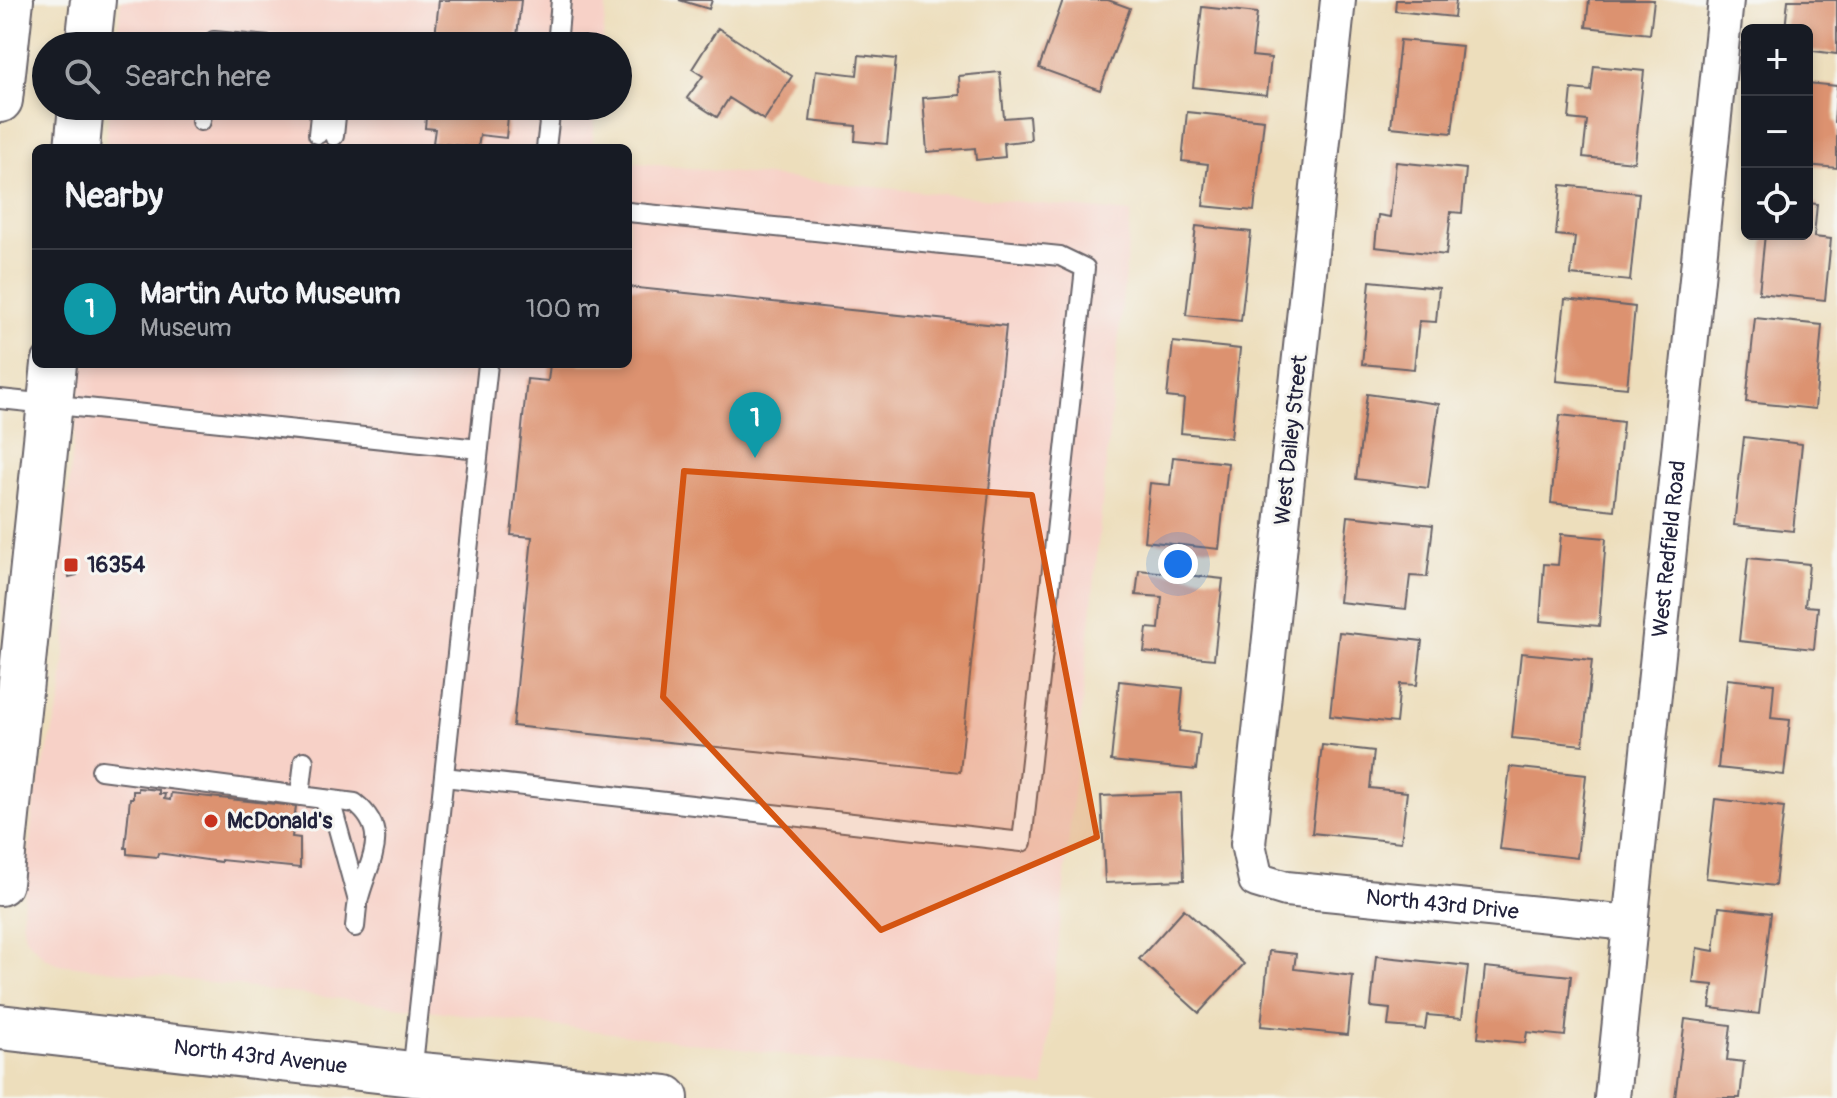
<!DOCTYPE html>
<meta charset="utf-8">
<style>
:root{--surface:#171b24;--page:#20242c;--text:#f1f3f6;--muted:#9ea1a6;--line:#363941;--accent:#c8321e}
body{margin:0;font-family:Pangolin,sans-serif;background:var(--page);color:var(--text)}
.controls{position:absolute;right:24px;top:24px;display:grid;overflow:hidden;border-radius:12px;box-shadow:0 4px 12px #0003}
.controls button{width:72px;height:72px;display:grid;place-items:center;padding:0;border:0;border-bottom:2px solid var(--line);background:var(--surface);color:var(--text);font:40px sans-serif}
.you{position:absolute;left:1178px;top:564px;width:28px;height:28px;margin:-20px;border:6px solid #fff;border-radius:50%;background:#1a73e8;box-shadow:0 0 0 12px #1a73e833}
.badge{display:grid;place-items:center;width:52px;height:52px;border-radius:50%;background:var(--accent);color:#fff;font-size:26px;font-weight:700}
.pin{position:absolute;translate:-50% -66px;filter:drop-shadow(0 2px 4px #0008)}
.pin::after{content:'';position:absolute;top:42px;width:28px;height:24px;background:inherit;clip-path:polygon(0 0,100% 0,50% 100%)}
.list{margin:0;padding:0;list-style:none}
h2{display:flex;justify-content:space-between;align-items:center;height:104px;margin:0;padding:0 32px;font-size:34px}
h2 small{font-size:26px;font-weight:400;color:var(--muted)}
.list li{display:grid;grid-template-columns:52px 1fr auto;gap:24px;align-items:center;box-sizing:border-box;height:120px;padding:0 32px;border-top:2px solid var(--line)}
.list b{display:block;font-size:30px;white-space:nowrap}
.list p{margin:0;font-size:26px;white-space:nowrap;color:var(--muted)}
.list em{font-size:26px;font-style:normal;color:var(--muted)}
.icon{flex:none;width:44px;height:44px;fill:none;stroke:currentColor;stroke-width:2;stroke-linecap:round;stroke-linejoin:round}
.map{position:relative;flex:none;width:1837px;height:1098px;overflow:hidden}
.search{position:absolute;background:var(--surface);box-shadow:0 4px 12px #0003;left:32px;top:32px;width:600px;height:88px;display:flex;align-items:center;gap:20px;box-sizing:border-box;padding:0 28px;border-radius:44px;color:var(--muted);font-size:30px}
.panel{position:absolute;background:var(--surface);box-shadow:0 4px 12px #0003;left:32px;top:144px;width:600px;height:224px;border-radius:12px}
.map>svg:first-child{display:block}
</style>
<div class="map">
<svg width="1837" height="1098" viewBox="0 0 1837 1098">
<rect width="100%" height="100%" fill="#f6f6f2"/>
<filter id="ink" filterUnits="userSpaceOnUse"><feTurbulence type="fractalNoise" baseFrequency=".0125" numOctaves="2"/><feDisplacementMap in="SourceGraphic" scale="16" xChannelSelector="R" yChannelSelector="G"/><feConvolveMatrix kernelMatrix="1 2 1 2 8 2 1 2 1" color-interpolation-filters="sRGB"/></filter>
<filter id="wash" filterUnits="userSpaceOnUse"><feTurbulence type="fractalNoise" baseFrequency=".006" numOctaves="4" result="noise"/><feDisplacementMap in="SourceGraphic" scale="32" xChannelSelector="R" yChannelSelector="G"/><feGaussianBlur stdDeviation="1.8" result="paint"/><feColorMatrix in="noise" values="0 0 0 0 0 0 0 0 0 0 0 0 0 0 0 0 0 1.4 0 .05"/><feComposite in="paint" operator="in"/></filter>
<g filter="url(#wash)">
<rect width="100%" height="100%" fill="#eddebc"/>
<path fill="#f7d1c7" d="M121 0H607L602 46H116Z
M109 106H596L592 148H105Z
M628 162 1131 213 1044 1087 59 964 45 958 25 937 22 920 34 800 61 700 68 614 60 570 82 364H628Z"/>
<g id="blocks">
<path fill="#dc926f" d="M439 0H521L516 46H434Z
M679 0H712L709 9Z
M1063 0H1108L1130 8 1100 90 1039 68Z
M1396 0H1456L1454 17 1395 11Z
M1589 0H1654L1650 34 1586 27Z
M1788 0H1837V54L1807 50V30H1785Z
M1202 7 1257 13 1252 56 1271 58 1267 95 1193 87Z
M718 28 792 76 764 120 729 98 717 117 687 98 703 76 692 69Z
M1400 40 1462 46 1452 133 1391 127Z
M859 55 896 59 887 144 855 141 856 126 810 121 816 70 857 75Z
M1594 66 1644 71 1634 162 1583 157 1587 121 1569 119 1572 89 1591 91Z
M1000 72 1004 118 1029 116 1031 140 1004 143 1005 157 976 160 975 148 927 152 923 98 960 95 959 76Z
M1807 83 1837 86 1834 122H1837V168L1807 165Z
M427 106H509L506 138 480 135 478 148 433 143 435 129 425 128Z
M1187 112 1264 120 1254 211 1203 206 1208 164 1182 161Z
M1396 162 1466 169 1462 213 1451 212 1446 255 1375 247 1378 215 1390 217Z
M1561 185 1639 193 1630 281 1571 275 1575 237 1556 235Z
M1807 203 1817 204 1814 237 1831 239 1825 300 1759 293 1765 234H1807Z
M1196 226 1251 232 1241 321 1186 315Z
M1370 281 1439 288 1436 322 1419 321 1414 369 1362 364Z
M628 287 1006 326 960 772 513 726 532 537 511 535 527 379 548 381 550 364H628Z
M1565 299 1635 307 1627 388 1556 381Z
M1755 318 1822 325 1815 409 1746 402Z
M1173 342 1240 349 1231 438 1181 433 1184 399 1167 397Z
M1367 394 1439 404 1428 488 1356 479Z
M1560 415 1623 422 1614 510 1551 503Z
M1744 437 1802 444 1793 531 1734 525Z
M1173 457 1228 463 1219 549 1144 541 1150 483 1170 485Z
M1348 516 1433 525 1427 577 1410 576 1406 609 1339 602Z
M1561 534 1606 538 1599 626 1540 621 1544 564 1558 565Z
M74 558 77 575 69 577 66 564Z
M1748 558 1809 564 1805 606 1818 607 1814 649 1739 641Z
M1139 570 1223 579 1214 659 1144 652 1147 628 1159 629 1162 597 1136 595Z
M1339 632 1422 641 1417 685 1400 684 1396 723 1330 716Z
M1521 653 1592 660 1583 745 1512 738Z
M1727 679 1774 684 1771 718 1790 720 1784 775 1718 768Z
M1119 681 1183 688 1179 731 1200 734 1196 770 1111 761Z
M1322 745 1374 751 1370 788 1407 792 1401 842 1312 833Z
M1510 767 1586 775 1577 858 1500 849Z
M138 788 159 790V794H165L164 799 170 800 171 793 296 806 292 837 300 838V868L221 860V862L158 853 157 857 127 854V848H125L130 798H133V791H138Z
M1181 793 1184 880 1105 883 1101 796Z
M1715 799 1784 807 1775 886 1706 878Z
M1719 907 1771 913 1759 1014 1710 1008 1713 985 1693 983 1697 948 1714 951Z
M1184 909 1244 964 1199 1013 1139 959Z
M1269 951 1296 954 1294 969 1353 976 1347 1035 1261 1026Z
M1376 956 1468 966 1462 1018 1427 1015 1425 1029 1388 1026 1390 1009 1371 1007Z
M1485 967 1571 976 1565 1036 1527 1032 1525 1043 1478 1038Z
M1685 1019 1731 1025 1727 1060 1744 1062 1740 1098H1675Z"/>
</g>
</g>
<g filter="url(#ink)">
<use href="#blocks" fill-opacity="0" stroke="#696468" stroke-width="2"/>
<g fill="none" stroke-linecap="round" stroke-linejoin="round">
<g stroke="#696468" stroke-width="22">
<path id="service" d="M210 46 214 41 269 46
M557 46 561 0
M201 121 203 106
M318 134 321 106
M334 136 337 106
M546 148 551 106
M0 399 479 449
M101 770 355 803C394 834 366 864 358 902 356 910 356 919 355 927
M444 777 1022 842 1085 268 1060 256 628 212
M300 796 304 761
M322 799 334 814 358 901
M412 1074 488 364"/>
</g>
<g stroke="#696468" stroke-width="38">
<g id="minor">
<path id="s1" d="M1338 0 1248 844 1256 880 1286 889 1629 923"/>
<path id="s2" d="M1612 1098 1726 0"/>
</g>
</g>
<g stroke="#696468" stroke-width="48">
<g id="secondary">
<path d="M88 46 93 0"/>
<path d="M0 100 11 0"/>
<path d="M77 148 81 106"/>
<path d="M0 883 54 364"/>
<path id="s3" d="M0 1027 412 1074 666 1098"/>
</g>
</g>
<use href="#service" stroke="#fff" stroke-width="18"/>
<use href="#minor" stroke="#fff" stroke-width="34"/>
<use href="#secondary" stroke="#fff" stroke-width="44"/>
</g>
</g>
<path fill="#d45411" fill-opacity="0.2" stroke="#d45411" stroke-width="6" stroke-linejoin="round" d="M684 471 1032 495 1097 837 881 930 663 697Z"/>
<g fill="#c8321e" stroke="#f6f6f2" stroke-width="3">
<rect x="63" y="557" width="16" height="16" rx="4"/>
<circle cx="211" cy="821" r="8"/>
</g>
<g text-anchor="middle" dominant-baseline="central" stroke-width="6" stroke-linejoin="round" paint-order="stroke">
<g font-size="22" fill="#22223b" stroke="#f6f6f2">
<text transform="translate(1291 440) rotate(-84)">West Dailey Street</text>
<text stroke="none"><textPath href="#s2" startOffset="552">West Redfield Road</textPath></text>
<text stroke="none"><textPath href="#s1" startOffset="1074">North 43rd Drive</textPath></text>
<text stroke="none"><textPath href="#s3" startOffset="262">North 43rd Avenue</textPath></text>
</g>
<g font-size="22" font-weight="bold" fill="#22223b" stroke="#f6f6f2" text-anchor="start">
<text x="87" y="565">16354</text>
<text x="227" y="821">McDonald's</text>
</g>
</g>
</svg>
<div class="controls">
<button>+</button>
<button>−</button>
<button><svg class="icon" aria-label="locate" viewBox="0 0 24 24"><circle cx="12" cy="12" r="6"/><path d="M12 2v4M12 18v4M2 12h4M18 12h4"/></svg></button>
</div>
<div class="you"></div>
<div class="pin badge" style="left:755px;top:458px;background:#0f9aa8">1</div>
<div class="search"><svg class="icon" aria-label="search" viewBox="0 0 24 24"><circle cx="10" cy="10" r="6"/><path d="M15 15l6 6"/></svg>Search here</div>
<section class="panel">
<h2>Nearby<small></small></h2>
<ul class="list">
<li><span class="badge" style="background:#0f9aa8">1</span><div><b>Martin Auto Museum</b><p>Museum</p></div><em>100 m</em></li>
</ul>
</section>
</div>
